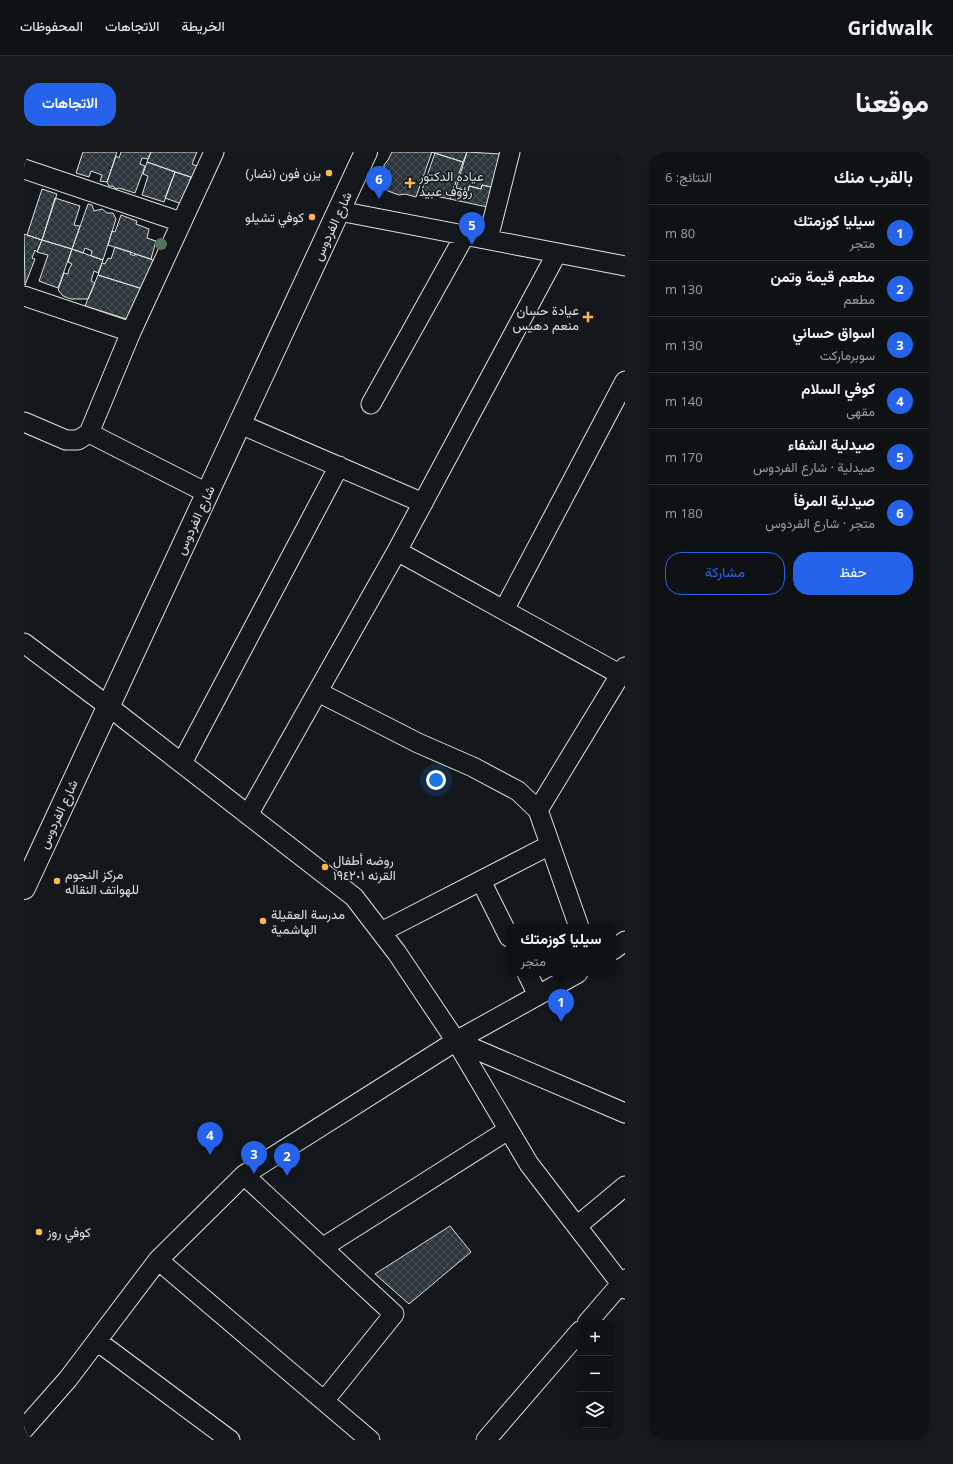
<!DOCTYPE html>
<html lang="ar">
<meta charset="utf-8">
<style>
:root{--surface:#0f1215;--page:#181b1e;--text:#f1f3f6;--muted:#9b9ea0;--line:#2f3234;--accent:#2563eb}
body{margin:0;font-family:"Open Sans",Vazirmatn,sans-serif;background:var(--page);color:var(--text);direction:rtl}
.controls{position:absolute;right:12px;bottom:12px;display:grid;overflow:hidden;border-radius:8px;box-shadow:0 4px 16px #0002}
.controls button{width:36px;height:36px;display:grid;place-items:center;padding:0;border:0;border-bottom:1px solid var(--line);background:var(--surface);color:var(--text);font:20px sans-serif}
.you{position:absolute;left:412px;top:628px;width:14px;height:14px;margin:-10px;border:3px solid #fff;border-radius:50%;background:#1a73e8;box-shadow:0 0 0 6px #1a73e833}
.badge{display:grid;place-items:center;width:26px;height:26px;border-radius:50%;background:var(--accent);color:#fff;font-size:13px;font-weight:700}
.pin{position:absolute;translate:-50% -33px;filter:drop-shadow(0 1px 2px #0008)}
.pin::after{content:'';position:absolute;top:21px;width:14px;height:12px;background:inherit;clip-path:polygon(0 0,100% 0,50% 100%)}
.popup{position:absolute;left:482px;top:772px;width:110px;height:52px;box-sizing:border-box;display:grid;place-content:center;border-radius:8px;background:var(--surface);filter:drop-shadow(0 1px 3px #0005);font-size:13px;white-space:nowrap;color:var(--muted)}
.popup b{font-size:15px;color:var(--text)}
.popup::after{content:'';position:absolute;left:50%;top:100%;margin-left:-8px;border:8px solid transparent;border-top-color:var(--surface)}
.list{margin:0;padding:0;list-style:none}
h2{display:flex;justify-content:space-between;align-items:center;height:52px;margin:0;padding:0 16px;font-size:17px}
h2 small{font-size:13px;font-weight:400;color:var(--muted)}
.list li{display:grid;grid-template-columns:26px 1fr auto;gap:12px;align-items:center;box-sizing:border-box;height:56px;padding:0 16px;border-top:1px solid var(--line)}
.list b{display:block;font-size:15px;white-space:nowrap}
.list p{margin:0;font-size:13px;white-space:nowrap;color:var(--muted)}
.list em{font-size:13px;font-style:normal;color:var(--muted)}
.actions{display:flex;gap:8px;padding:12px 16px}
.actions a{flex:1;padding:9px 0;border:1px solid var(--accent);border-radius:16px;text-align:center;font-size:14px;color:var(--accent)}
.actions .main{background:var(--accent);color:#fff}
.icon{flex:none;width:22px;height:22px;fill:none;stroke:currentColor;stroke-width:2;stroke-linecap:round;stroke-linejoin:round}
.map{position:relative;flex:none;width:601px;height:1288px;overflow:hidden;direction:ltr;border-radius:16px}
header{display:flex;align-items:center;gap:24px;box-sizing:border-box;height:56px;padding:0 20px;background:var(--surface);border-bottom:1px solid var(--line)}
header strong{font-size:19px}
nav{display:flex;gap:22px;margin-inline-start:auto;font-size:14px}
.intro{display:flex;align-items:center;justify-content:space-between;box-sizing:border-box;height:96px;padding:0 24px}
h1{margin:0;font-size:28px}
.button{padding:10px 18px;border-radius:16px;background:var(--accent);color:#fff;font-size:14px;font-weight:700}
main{display:flex;gap:24px;padding:0 24px}
aside{flex:1;background:var(--surface);border-radius:16px;box-shadow:0 4px 16px #0002}
.map>svg:first-child{display:block}
</style>
<header>
<strong>Gridwalk</strong>
<nav><a>الخريطة</a><a>الاتجاهات</a><a>المحفوظات</a></nav>
</header>
<div class="intro"><h1>موقعنا</h1><a class="button">الاتجاهات</a></div>
<main>
<aside>
<h2>بالقرب منك<small>النتائج: 6</small></h2>
<ul class="list">
<li><span class="badge">1</span><div><b>سيليا كوزمتك</b><p>متجر</p></div><em>80 m</em></li>
<li><span class="badge">2</span><div><b>مطعم قيمة وتمن</b><p>مطعم</p></div><em>130 m</em></li>
<li><span class="badge">3</span><div><b>اسواق حساني</b><p>سوبرماركت</p></div><em>130 m</em></li>
<li><span class="badge">4</span><div><b>كوفي السلام</b><p>مقهى</p></div><em>140 m</em></li>
<li><span class="badge">5</span><div><b>صيدلية الشفاء</b><p>صيدلية · شارع الفردوس</p></div><em>170 m</em></li>
<li><span class="badge">6</span><div><b>صيدلية المرفأ</b><p>متجر · شارع الفردوس</p></div><em>180 m</em></li>
</ul>
<div class="actions"><a class="main">حفظ</a><a>مشاركة</a></div>
</aside>
<div class="map">
<svg width="601" height="1288" viewBox="0 0 601 1288">
<defs>
<pattern id="building-cross-hatch" width="8" height="8" patternUnits="userSpaceOnUse"><rect width="8" height="8" fill="#2c363c"/><path d="M0 0l8 8M0 8l8-8" fill="none" stroke="#4a5358"/></pattern>
</defs>
<rect width="100%" height="100%" fill="#14181c"/>
<path fill="url(#building-cross-hatch)" stroke="#d8e6dc" d="M59 0H93L83 30 76 29 78 23 67 19 65 25 52 21Z
M97 0H127L124 7 118 6 116 12 121 14 111 41 95 36 92 37 89 34H85L83 30 92 4 95 6Z
M127 0H173L168 12 177 16 172 27 123 10Z
M368 0H408L392 45 381 42 375 43 364 39 358 34 356 29 360 16V13L364 8Z
M407 0H443L439 10Z
M443 0 477 2 467 35 458 33 457 37 445 34 444 39 432 36Z
M411 1 439 10 426 47 397 41Z
M123 10 151 20 140 50 118 43 124 24 119 22Z
M151 20 167 25 158 52 141 46Z
M458 33 467 35 463 55 426 47 429 39 437 41 436 37 444 39 445 34 457 37Z
M18 37 33 42 18 88 3 83Z
M31 46 56 54 50 73 56 74 48 97 18 88Z
M64 52 68 53 70 59 78 57 83 61H89L92 67 79 108 67 104 68 99 61 96 59 101 48 97Z
M97 63 113 69 112 72 125 77 123 86 132 89 127 107 84 93 88 79 91 80Z
M0 82 18 88 13 100 11 98 8 106 11 107 1 133Z
M18 88 48 97 34 136 15 129 24 103 13 100Z
M91 95 107 100 106 102 110 104 111 102 129 108 128 110 131 111 122 138 74 123 78 111 81 112 84 106 87 107Z
M48 97 79 108 74 121 70 119 67 129 71 131 64 147H47L39 144 34 138 40 121 44 122 45 117 48 112 44 110Z
M74 123 122 138 109 169 61 154Z
M426 1074 447 1100 385 1152 351 1122Z"/>
<g fill="none" stroke-linecap="round" stroke-linejoin="round">
<g stroke="#d8e6dc" stroke-width="21">
<path id="street" d="M0 17 157 70
M315 59 601 114
M464 87 486 0
M0 144 107 180
M347 252 441 83
M0 270 42 288H54L65 281 107 180 190 0
M216 272 399 351
M65 281 183 341
M373 399 597 523
M480 458 601 229
M0 491 84 554 330 745 373 801 432 889 505 1012 601 1137
M294 540 394 591 449 615 494 639 514 658 555 775
M158 611 315 314
M514 658 601 515
M224 663 373 399 533 101
M457 729 485 785
M357 780 526 693
M589 798 601 789
M503 821 514 843
M432 889 601 961
M220 1023 370 1162 300 1249
M553 1074 601 1034
M298 1096 484 978
M134 1108 346 1288
M563 1171 601 1127
M73 1189 206 1288
M0 1277 44 1227 134 1108 220 1023 432 889 554 821
M462 1288 556 1179"/>
</g>
<g stroke="#d8e6dc" stroke-width="24">
<path id="secondary" d="M0 736 342 0"/>
</g>
<use href="#street" stroke="#14181c" stroke-width="19"/>
<use href="#secondary" stroke="#14181c" stroke-width="22"/>
</g>
<circle fill="#55745f" cx="137" cy="92" r="6"/>
<g fill="#ffb74d" stroke="#14181c" stroke-width="1.5">
<circle cx="305" cy="21" r="4"/>
<path d="M384 25h4v4h4v4h-4v4h-4v-4h-4v-4h4z"/>
<circle cx="288" cy="65" r="4"/>
<path d="M562 159h4v4h4v4h-4v4h-4v-4h-4v-4h4z"/>
<circle cx="301" cy="715" r="4"/>
<circle cx="33" cy="729" r="4"/>
<circle cx="239" cy="769" r="4"/>
<circle cx="15" cy="1080" r="4"/>
</g>
<g text-anchor="middle" dominant-baseline="central" stroke-width="3" stroke-linejoin="round" paint-order="stroke">
<g font-size="13" fill="#d8e6dc" stroke="#14181c" text-anchor="start">
<text x="297" y="21" text-anchor="end">يزن فون (نضار)</text>
<text x="395" y="24">عياده الدكتور<tspan x="395" dy="15">رؤوف عبيد</tspan></text>
<text x="280" y="65" text-anchor="end">كوفي تشيلو</text>
<text x="555" y="158" text-anchor="end">عيادة حسان<tspan x="555" dy="15">منعم دهيس</tspan></text>
<text x="309" y="708">روضه أطفال<tspan x="309" dy="15">القرنه ١٩٤٢٠١</tspan></text>
<text x="41" y="722">مركز النجوم<tspan x="41" dy="15">للهواتف النقاله</tspan></text>
<text x="247" y="762">مدرسة العقيلة<tspan x="247" dy="15">الهاشمية</tspan></text>
<text x="23" y="1080">كوفي روز</text>
</g>
<g font-size="13" fill="#d8e6dc" stroke="#14181c">
<text transform="translate(308 74) rotate(-65)">شارع الفردوس</text>
<text transform="translate(171 368) rotate(-65)">شارع الفردوس</text>
<text transform="translate(34 662) rotate(-65)">شارع الفردوس</text>
</g>
</g>
</svg>
<div class="controls">
<button>+</button>
<button>−</button>
<button><svg class="icon" aria-label="layers" viewBox="0 0 24 24"><path d="M12 4l9 5-9 5-9-5zM3 14l9 5 9-5"/></svg></button>
</div>
<div class="you"></div>
<div class="pin badge" style="left:537px;top:870px">1</div>
<div class="popup"><b>سيليا كوزمتك</b>متجر</div>
<div class="pin badge" style="left:263px;top:1024px">2</div>
<div class="pin badge" style="left:230px;top:1022px">3</div>
<div class="pin badge" style="left:186px;top:1003px">4</div>
<div class="pin badge" style="left:448px;top:93px">5</div>
<div class="pin badge" style="left:355px;top:47px">6</div>
</div>
</main>
